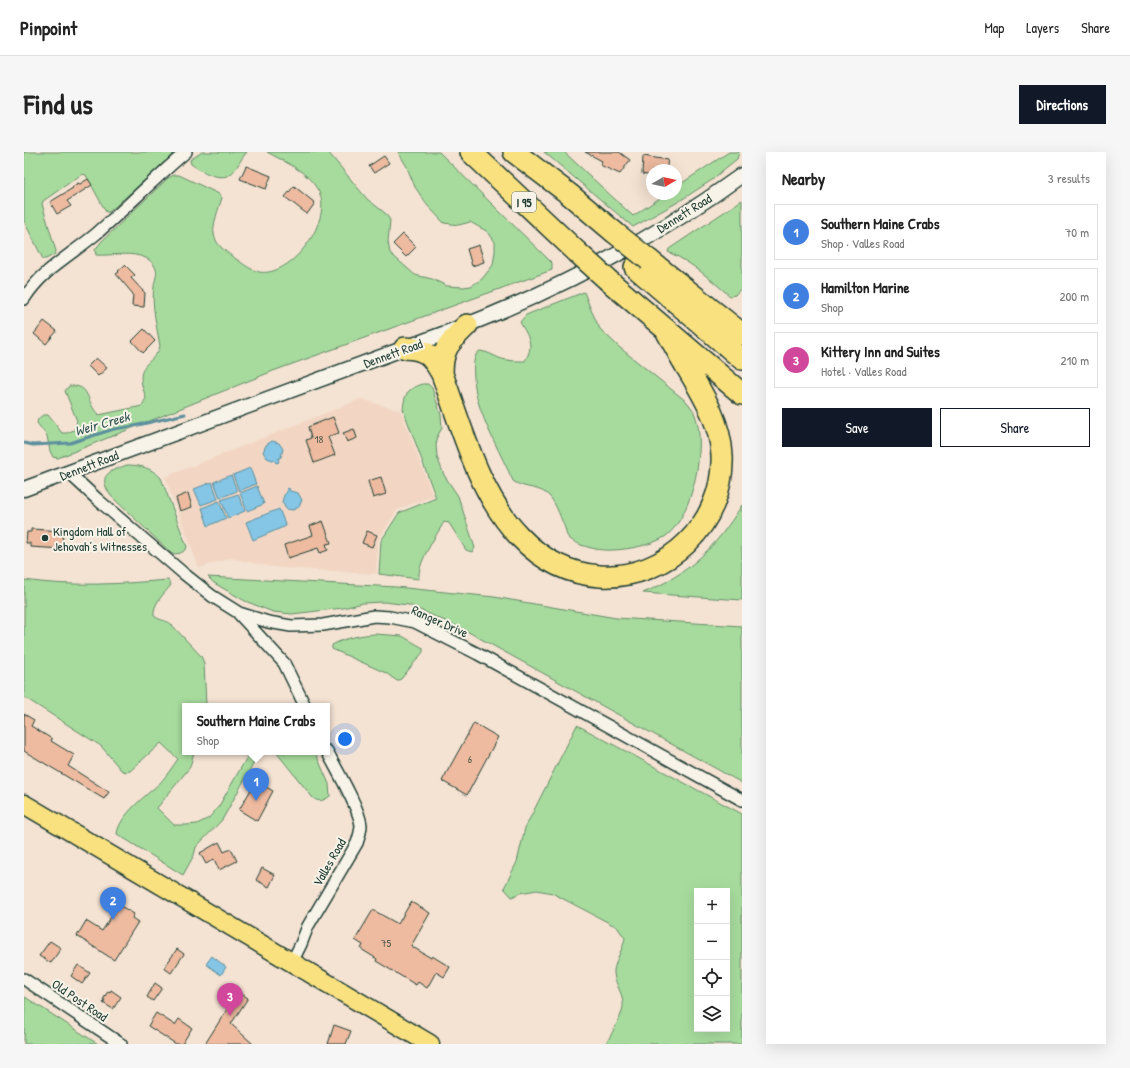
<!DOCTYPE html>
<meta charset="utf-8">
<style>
:root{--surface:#fff;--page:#f6f6f6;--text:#222;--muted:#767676;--line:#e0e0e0;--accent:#111827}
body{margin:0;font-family:"Patrick Hand",sans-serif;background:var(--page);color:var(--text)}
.controls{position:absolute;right:12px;bottom:12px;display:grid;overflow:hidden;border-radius:0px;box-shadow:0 4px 16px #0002}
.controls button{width:36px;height:36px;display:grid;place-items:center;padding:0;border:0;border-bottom:1px solid var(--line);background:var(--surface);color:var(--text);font:20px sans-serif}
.compass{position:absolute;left:622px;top:12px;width:36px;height:36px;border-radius:50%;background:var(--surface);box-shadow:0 4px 16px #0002;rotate:81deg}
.you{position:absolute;left:321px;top:587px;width:14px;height:14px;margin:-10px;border:3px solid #fff;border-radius:50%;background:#1a73e8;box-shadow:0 0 0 6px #1a73e833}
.badge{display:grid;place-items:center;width:26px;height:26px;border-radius:50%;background:var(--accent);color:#fff;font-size:13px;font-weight:700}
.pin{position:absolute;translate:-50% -33px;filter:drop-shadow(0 1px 2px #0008)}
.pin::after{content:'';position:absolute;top:21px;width:14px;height:12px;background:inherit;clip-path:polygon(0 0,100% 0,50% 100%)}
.popup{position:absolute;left:158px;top:551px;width:148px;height:52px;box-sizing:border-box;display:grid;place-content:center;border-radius:0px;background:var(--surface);filter:drop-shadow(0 1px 3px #0005);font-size:13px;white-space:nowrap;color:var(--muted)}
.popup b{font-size:15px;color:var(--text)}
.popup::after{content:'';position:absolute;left:50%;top:100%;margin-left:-8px;border:8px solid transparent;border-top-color:var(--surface)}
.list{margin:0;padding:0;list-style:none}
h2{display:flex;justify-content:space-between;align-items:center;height:52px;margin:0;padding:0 16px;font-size:17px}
h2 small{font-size:13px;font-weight:400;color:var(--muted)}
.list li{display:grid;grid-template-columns:26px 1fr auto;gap:12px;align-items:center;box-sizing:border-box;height:56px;margin:0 8px 8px;padding:0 8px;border:1px solid var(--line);border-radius:0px}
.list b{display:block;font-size:15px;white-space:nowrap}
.list p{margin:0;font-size:13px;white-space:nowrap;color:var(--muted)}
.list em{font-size:13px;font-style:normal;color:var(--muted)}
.actions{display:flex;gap:8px;padding:12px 16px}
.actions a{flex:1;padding:9px 0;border:1px solid var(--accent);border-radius:0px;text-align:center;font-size:14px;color:var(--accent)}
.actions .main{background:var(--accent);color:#fff}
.icon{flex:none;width:22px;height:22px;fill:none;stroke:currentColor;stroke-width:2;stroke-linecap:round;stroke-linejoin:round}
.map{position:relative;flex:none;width:718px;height:892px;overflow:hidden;border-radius:0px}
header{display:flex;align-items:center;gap:24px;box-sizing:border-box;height:56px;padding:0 20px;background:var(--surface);border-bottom:1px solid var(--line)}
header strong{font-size:19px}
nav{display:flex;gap:22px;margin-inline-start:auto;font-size:14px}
.intro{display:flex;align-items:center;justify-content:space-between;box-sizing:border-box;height:96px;padding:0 24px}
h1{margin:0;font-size:28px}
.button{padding:10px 18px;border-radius:0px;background:var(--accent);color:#fff;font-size:14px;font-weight:700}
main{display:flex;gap:24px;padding:0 24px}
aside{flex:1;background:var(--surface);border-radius:0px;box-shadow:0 4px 16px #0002}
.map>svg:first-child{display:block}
</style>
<header>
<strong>Pinpoint</strong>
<nav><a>Map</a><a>Layers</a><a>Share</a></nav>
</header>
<div class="intro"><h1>Find us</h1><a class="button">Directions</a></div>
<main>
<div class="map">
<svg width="718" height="892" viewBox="0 0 718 892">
<rect width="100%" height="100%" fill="#f4e2d2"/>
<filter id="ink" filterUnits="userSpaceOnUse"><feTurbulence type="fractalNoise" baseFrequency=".025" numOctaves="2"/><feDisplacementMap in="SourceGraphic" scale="8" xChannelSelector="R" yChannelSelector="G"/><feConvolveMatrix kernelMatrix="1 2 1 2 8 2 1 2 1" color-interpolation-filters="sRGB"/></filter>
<g filter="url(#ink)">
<path fill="#f2d6c3" d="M337 247 377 259 409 344 373 358 354 389 352 422 248 415 206 406 175 416 141 325Z"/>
<path fill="#a7db9d" stroke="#638c68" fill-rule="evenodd" d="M0 0H152L85 60H82L62 23 58 22 19 49 18 52 32 99 31 102 22 107H19L0 69Z
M178 0H223C217 6 214 15 208 21 197 31 177 19 167 12L166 8Z
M243 0H304L343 47 361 61 366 68 364 90 366 101 391 123 408 127 423 134 439 135 447 134 458 127 469 113 471 99V90L464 80 446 70 435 73 420 71 403 53 391 35 382 13 374 0H415L528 111V118L249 219 34 306 29 305 26 299 23 284 13 271 14 267 19 263H24L38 281H43L50 278 53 269 41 239 45 234C68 232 61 251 75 263L118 254 122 246C120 239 115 228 118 220 120 210 133 207 136 194 133 176 127 152 130 135 130 129 134 123 132 117 129 109 123 106 116 104 102 100 87 104 72 103L71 98 77 90 144 26 150 23H155L195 42 198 46C195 55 188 74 190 82 191 92 201 99 209 105 217 110 226 118 235 120 268 126 311 66 294 38 283 19 261 10 243 0Z
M520 0H540L609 64 642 42H652V35L705 0H715L713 7 699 18 688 28 654 50 609 75Z
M718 48V135L711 143 706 144C687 128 668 110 644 100L645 97Z
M560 140 567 158 576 177 595 195 663 250C666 254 670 258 671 263 683 293 669 364 642 384 628 394 597 399 580 398 573 398 564 395 557 393 553 391 546 388 544 385 542 383 542 379 541 376 537 367 533 354 527 346 517 333 501 338 489 329 477 302 461 275 453 246 451 238 447 210 452 203 453 201 454 200 456 199 464 200 468 203 475 206 483 209 492 209 501 209 511 192 504 185 496 170L502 163Z
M399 232H404L408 236 417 263 418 276 414 283 412 293 413 305 420 323 434 344 451 396 448 400 442 398 425 371 420 370C412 384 393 411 395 427L355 422 357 389 375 361 412 346 379 257C381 241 383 237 399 232Z
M103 313C116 313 128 316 137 326L163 395C160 401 153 403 147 401L87 344C73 323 84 320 103 313Z
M718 353V448L619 441C665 422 692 395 718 353Z
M184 425 372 435 470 445 592 466 718 474V631L439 477 385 453 360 450 339 451 319 456 268 462 249 460 221 449 190 431Z
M0 428C48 435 96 432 144 428L147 433C141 441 128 452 130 464 135 468 140 468 146 471L177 504 180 511 182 554H161V600H170L166 615 133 656 150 673H162L173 672 185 666 195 654 226 600H236L198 668 172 695 170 703 159 723 93 682C95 663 123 643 137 630 143 623 149 614 154 607L137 591 106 619 102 620 97 618 77 594 0 545Z
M351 482 378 484 399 496V500L377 527 373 529 362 521 308 497V493C321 486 336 483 351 482Z
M553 573 718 662V892H582C587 882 601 861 599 850 598 839 589 829 590 818 592 806 599 798 601 786L593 775 528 741 513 738 496 741 488 745 480 736 493 710 501 676ZM673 739H703V877H673Z
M252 600H291L305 632 306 644C301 648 295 651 289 646Z
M1 845 74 892H0Z"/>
<path fill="#85c5e5" stroke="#5c8f9e" d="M248 289 255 291 259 297 257 305 254 307 255 310 252 311 251 309 243 306 239 300 242 293Z
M226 316 232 332 215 339 209 323Z
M207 323 213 339 196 346 190 330Z
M188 330 194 347 177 353 170 337Z
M233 334 240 352 223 359 216 341Z
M265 336 266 339 274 341 278 348 275 355 269 358 262 357 258 350 260 343 263 340V337Z
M214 342 221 359 204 366 197 348Z
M195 349 202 366 184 374 178 356Z
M255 357 262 374 229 388 222 370Z
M188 804 202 815 197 823 182 812Z"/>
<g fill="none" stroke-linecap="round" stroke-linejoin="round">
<path stroke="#5c8f9e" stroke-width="3" d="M0 291 9 293 46 291 90 277 110 274 161 262"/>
</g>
<path fill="#eebba0" stroke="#1f3d34" d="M561 0H595L606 8 596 22 576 13 578 9Z
M360 4 365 11 350 21 345 14Z
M619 4 644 8 642 18H628V24L618 22Z
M222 14 247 24 242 37 216 27Z
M64 27 68 33 43 49 47 54 33 62 26 50 49 36 48 35 54 31 56 32Z
M270 34 291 51 283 62 261 45Z
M379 82 392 95 382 105 369 92Z
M455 93 460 110 448 114 443 97Z
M101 113 111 123 107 126 121 141 120 155 108 154 109 142 92 122 95 120 94 119Z
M20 169 33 179 22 192 10 182Z
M120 177 131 189 119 201 108 189Z
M72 206 83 216 74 224 64 214Z
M309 265 315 281 304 285 311 303 290 311 282 288 287 286 284 275Z
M330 277 333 286 323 290 319 281Z
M357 325 362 342 349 346 344 329Z
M164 341 168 355 156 359 152 346Z
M299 369 307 391 302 392 304 398 296 401 294 396 264 406 260 393 289 383 286 374Z
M7 377 39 379 38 397 6 395V391H2L3 380H7Z
M343 379 353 383 348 395 338 391Z
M0 562 10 568 7 574 28 587 27 589 50 603 44 614 85 640 80 647 0 599Z
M450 571 474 585 443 643 418 629Z
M232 629 249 639 233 669 215 658Z
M195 690 200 700 207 697 213 709 195 718 190 707 182 712 176 701Z
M238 716 251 723 245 735 232 728Z
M387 750 406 761 387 794 407 806 408 804 426 815 420 825 412 820 403 836 394 830 392 833 352 809 353 807 337 797 339 793 331 788 349 758 374 772Z
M95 753 110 762 108 766 114 770 90 808 53 784 62 769 78 779Z
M26 789 37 796 27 811 15 804Z
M153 797 160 802 147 821 140 816Z
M54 813 66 821 58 832 47 824Z
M131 831 138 836 129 849 123 845Z
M87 838 97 845 89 857 79 851 81 848H79L84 839 86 840Z
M214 840 224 846 207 872 229 892H181Z
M132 861 151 873 155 867 168 876 158 892H152L124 874Z
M310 873 327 879 322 892H304Z"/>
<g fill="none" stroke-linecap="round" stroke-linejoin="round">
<g stroke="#1f3d34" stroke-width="14">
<path id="minor" d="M0 147C18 118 47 103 72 82 103 55 131 26 162 0
M45 321 73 347 159 421 188 444 215 461 244 470 267 474 299 473 350 464 366 465 391 470 454 502 718 648
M215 462 260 511 281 554
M268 810 277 792 284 774 333 691C335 685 337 679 337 673 335 655 312 617 303 599
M0 827 97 892"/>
</g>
<g stroke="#1f3d34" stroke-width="17">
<path id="tertiary" d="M0 337 427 179C530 140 629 88 718 23"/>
</g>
<g stroke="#1f3d34" stroke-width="21">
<path id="primary" d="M0 652 406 892"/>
</g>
<g stroke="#1f3d34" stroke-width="24">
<path id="motorway" d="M447 0 553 100
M490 0 545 42 590 80
M625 108 718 182
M611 115 718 207
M585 129 718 242
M381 196C403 197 408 204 418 222 438 276 455 343 496 385 517 407 544 422 576 424 643 428 701 371 698 303 696 271 681 246 665 219 657 206 650 193 643 180
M418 222C418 196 425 191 443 173"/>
</g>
<use href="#minor" stroke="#f7f3e8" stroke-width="11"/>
<use href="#tertiary" stroke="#f7f3e8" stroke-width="14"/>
<use href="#primary" stroke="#fae180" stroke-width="18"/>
<use href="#motorway" stroke="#fae180" stroke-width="21"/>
<g stroke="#1f3d34" stroke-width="24" stroke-linecap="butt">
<path id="motorway-bridge" d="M590 80 625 108
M553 100 585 129"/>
</g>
<use href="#motorway-bridge" stroke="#fae180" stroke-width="21"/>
</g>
</g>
<circle fill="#1f3d34" stroke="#f7f3e8" stroke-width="1.5" cx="21" cy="386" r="4"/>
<g text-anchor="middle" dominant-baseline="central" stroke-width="4" stroke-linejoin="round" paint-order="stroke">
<g font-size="11" fill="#535c4f">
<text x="295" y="287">18</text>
<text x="446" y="607">6</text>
<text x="362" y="791">75</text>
</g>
<rect fill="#f7f3e8" stroke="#60746a" stroke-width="1" x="488" y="40" width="24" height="20" rx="3"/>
<g font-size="12" font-weight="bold" fill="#1f3d34">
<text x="500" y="50">I 95</text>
</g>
<g font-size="13" fill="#1f3d34" stroke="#f7f3e8">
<text transform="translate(660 61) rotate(-32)">Dennett Road</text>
<text transform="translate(369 201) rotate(-20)">Dennett Road</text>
<text transform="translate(65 313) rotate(-21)">Dennett Road</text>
<text transform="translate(416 469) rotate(24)">Ranger Drive</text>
<text transform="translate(305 710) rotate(-60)">Valles Road</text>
<text transform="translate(56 848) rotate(34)">Old Post Road</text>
</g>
<g font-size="13" fill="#1f3d34" stroke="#f7f3e8" text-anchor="start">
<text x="29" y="379">Kingdom Hall of<tspan x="29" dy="15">Jehovah’s Witnesses</tspan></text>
</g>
<g font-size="14" font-style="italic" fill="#335857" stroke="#f7f3e8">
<text transform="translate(78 271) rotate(-16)">Weir Creek</text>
</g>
</g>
</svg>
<div class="controls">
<button>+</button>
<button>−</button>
<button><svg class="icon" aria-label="locate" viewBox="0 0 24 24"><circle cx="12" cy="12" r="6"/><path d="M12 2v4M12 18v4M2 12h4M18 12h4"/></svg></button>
<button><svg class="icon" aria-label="layers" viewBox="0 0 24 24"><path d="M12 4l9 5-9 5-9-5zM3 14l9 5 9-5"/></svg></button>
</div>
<svg class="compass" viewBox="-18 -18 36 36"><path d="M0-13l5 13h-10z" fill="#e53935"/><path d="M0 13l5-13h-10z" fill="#767676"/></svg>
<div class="you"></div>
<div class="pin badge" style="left:232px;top:649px;background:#3f7fe0">1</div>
<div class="popup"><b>Southern Maine Crabs</b>Shop</div>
<div class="pin badge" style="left:89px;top:768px;background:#3f7fe0">2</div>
<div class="pin badge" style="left:206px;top:864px;background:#d1479c">3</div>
</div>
<aside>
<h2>Nearby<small>3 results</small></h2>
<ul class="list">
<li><span class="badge" style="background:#3f7fe0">1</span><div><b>Southern Maine Crabs</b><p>Shop · Valles Road</p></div><em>70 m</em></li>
<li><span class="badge" style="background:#3f7fe0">2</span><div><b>Hamilton Marine</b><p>Shop</p></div><em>200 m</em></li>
<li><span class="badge" style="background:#d1479c">3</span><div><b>Kittery Inn and Suites</b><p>Hotel · Valles Road</p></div><em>210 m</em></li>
</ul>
<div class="actions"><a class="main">Save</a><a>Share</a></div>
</aside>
</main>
